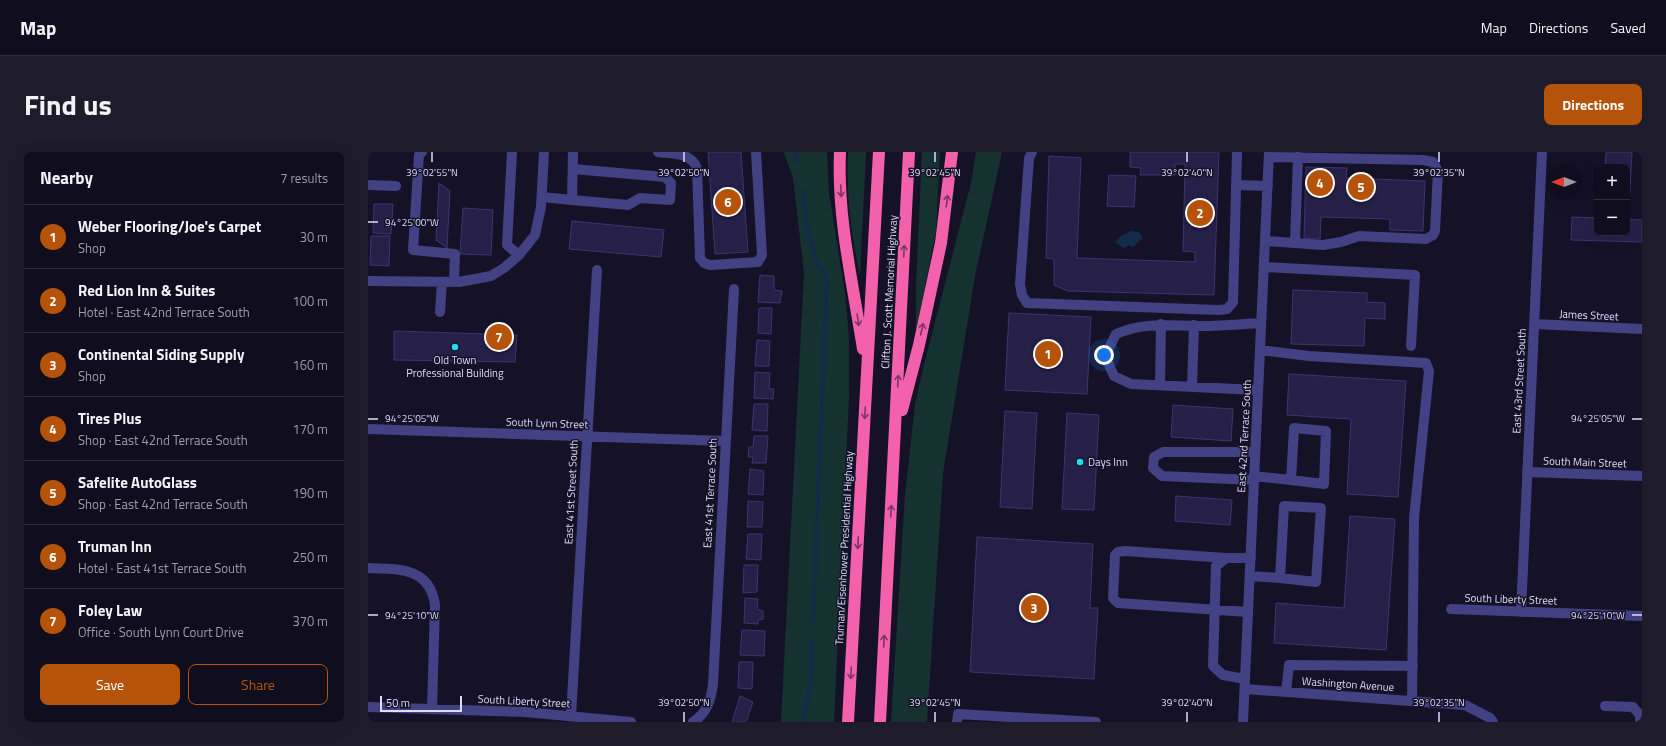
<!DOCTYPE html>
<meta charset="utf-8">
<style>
:root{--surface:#100e1e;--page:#1e1c2b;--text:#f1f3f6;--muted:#9c9ca4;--line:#302e3c;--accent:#b45309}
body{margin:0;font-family:"Titillium Web",sans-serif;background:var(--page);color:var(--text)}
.controls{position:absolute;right:12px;top:12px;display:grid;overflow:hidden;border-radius:8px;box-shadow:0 4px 16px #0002}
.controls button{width:36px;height:36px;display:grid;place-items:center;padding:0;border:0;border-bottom:1px solid var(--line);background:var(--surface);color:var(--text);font:20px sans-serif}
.compass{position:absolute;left:1178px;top:12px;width:36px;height:36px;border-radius:50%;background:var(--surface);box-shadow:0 4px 16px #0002;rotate:270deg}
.scale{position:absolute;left:12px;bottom:10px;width:82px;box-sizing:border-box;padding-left:4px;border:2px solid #dfdcfc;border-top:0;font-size:11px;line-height:14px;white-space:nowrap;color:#dfdcfc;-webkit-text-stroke:3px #151228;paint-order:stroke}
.you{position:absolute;left:736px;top:203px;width:14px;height:14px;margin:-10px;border:3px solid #fff;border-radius:50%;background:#1a73e8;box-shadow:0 0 0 6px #1a73e833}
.badge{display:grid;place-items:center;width:26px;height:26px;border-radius:50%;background:var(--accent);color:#fff;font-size:13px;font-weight:700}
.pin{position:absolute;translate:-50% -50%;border:2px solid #fff;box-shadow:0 1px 4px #0006}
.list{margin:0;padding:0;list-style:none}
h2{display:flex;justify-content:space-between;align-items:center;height:52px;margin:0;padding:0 16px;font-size:17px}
h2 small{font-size:13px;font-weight:400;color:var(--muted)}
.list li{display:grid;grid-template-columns:26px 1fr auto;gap:12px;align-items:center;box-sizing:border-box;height:64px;padding:0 16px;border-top:1px solid var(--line)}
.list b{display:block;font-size:15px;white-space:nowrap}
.list p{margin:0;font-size:13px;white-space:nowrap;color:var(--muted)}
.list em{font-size:13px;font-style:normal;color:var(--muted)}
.actions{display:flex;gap:8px;padding:12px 16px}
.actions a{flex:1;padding:9px 0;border:1px solid var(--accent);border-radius:8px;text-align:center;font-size:14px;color:var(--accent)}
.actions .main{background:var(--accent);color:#fff}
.map{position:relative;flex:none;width:1274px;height:570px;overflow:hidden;border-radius:8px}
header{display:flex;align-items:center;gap:24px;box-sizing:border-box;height:56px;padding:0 20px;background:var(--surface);border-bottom:1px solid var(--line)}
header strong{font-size:19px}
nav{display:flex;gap:22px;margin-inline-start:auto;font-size:14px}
.intro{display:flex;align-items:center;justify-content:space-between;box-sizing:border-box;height:96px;padding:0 24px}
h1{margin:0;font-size:28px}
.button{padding:10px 18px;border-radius:8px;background:var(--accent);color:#fff;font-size:14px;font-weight:700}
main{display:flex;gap:24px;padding:0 24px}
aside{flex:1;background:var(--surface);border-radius:8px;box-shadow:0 4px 16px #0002}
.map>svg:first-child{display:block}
</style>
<header>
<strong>Map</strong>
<nav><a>Map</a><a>Directions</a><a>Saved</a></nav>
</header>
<div class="intro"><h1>Find us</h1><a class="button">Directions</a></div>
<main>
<aside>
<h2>Nearby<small>7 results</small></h2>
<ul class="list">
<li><span class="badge">1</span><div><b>Weber Flooring/Joe's Carpet</b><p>Shop</p></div><em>30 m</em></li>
<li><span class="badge">2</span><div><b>Red Lion Inn &amp; Suites</b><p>Hotel · East 42nd Terrace South</p></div><em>100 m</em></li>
<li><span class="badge">3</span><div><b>Continental Siding Supply</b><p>Shop</p></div><em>160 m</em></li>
<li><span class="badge">4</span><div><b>Tires Plus</b><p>Shop · East 42nd Terrace South</p></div><em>170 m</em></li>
<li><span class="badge">5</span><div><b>Safelite AutoGlass</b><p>Shop · East 42nd Terrace South</p></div><em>190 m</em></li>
<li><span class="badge">6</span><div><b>Truman Inn</b><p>Hotel · East 41st Terrace South</p></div><em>250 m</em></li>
<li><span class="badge">7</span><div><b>Foley Law</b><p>Office · South Lynn Court Drive</p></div><em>370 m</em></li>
</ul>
<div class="actions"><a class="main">Save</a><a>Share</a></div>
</aside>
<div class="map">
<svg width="1274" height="570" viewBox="0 0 1274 570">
<rect width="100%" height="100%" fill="#151228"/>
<path fill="#163230" d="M416 0H459L461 41 477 141 481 186V245L466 570H413L436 121 425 26Z
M480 0H498L492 124C483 82 478 42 480 0Z
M554 0H572L568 79 548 181V134Z
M608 0H634L607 124 575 321 559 570H523L537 343 547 252 557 209 603 31Z"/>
<path fill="#132b4b" d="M763 79 771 80 775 86 765 95 761 93 755 96 747 90 754 83Z"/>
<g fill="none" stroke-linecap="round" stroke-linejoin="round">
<path stroke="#132b4b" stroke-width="3.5" d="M427 0 429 9
M435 39 439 75 447 106 459 127 445 471
M434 570 443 533 444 489"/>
</g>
<path fill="#262048" stroke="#3e3472" d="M340 0H373L380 100 347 102Z
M762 0H851L846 143 700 139 686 133V107L678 106 681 4 713 6 709 106 827 110V100L815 99 817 12H807V23H772L773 16 762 15Z
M1238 0H1264L1261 55H1259V15H1237Z
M938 15 979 16 978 26 1057 29 1055 79 1022 78V67L953 65 952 87H936Z
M741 23 768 24 766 55 739 54Z
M71 31 82 39 79 96 68 88Z
M6 52H25L23 82 5 81Z
M95 56 125 58 123 103 92 102Z
M1204 65 1229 66V81H1259V67L1274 68V90L1203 88Z
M204 69 296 78 293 105 201 97Z
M3 84H22L21 114 2 113Z
M392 123 406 124V138L414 139 412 151 390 150Z
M925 138 999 141V150L1017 151V167L997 166 996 194 923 192Z
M391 156H404L403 182 390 181Z
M641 161 723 165 719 242 637 238Z
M26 179 149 183 147 210 26 208Z
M389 188 402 189 401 214H387Z
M387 220 402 221 401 237H406L405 247 386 246Z
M921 222 1038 229 1030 345 979 342 983 267 919 263Z
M386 252H400L399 279 384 278Z
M805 253 865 257 863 289 803 285Z
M637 259 669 261 664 357 632 355Z
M699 261 731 263 726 358 694 357Z
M386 284H400L398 311H384L385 305H380L381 295H385Z
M382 317 396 319 395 343 380 342Z
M808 344 864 348 862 373 807 369Z
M380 349 395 350 394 375H379Z
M982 364 1027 367 1018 498 906 491 908 451 976 456Z
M380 382H394L393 408 378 407Z
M609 385 725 392 722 456H730L726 527 602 520Z
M376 413H390L389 440 375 441Z
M377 446 390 447 389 457 395 459V467L390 468V472L376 471Z
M374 478 397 479 396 504 372 503Z
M371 510H385L384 537 370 536Z
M372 544 385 550 378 570H364Z"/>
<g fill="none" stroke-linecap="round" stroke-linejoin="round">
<path stroke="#414183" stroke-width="10" d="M54 0 51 3 45 98 87 102 86 130
M144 0 139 93 151 103
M290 0C306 2 322 0 329 16L332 106 336 111 342 113 390 110 394 103 388 0
M664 0 661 6 652 132 654 143 659 151 851 158 859 157 865 150 869 0
M205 17 297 25 303 31 302 48 272 46 260 53 204 48 205 0
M0 33 28 34
M868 33 900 34
M174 45 204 48
M897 89 955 93 973 90 991 84 1058 87 1065 83 1067 79 1070 19 1065 10 1055 8 901 5
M927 91 930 5
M896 115 1047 123 1043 194
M0 129 91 130 123 124 136 116 151 103 167 83 173 55 176 0
M72 160 74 130
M1166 172 1274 177
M892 198 941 204 1058 211 1061 219 1046 366 1044 549
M792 233 793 172
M824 235 826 173
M890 238 763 232 746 224 737 204 748 182C777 169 804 174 835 174 854 174 874 172 893 171
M0 277 357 289
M1159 320 1274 324
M886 324 923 328 926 276 958 279 956 332 923 328
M886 328 794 324 785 316 786 305 795 300H887
M858 406 757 399 750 400 747 403 745 446 750 451 880 460
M0 416C30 417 62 415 67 453L64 557
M882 424 912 426 916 354 953 356 948 430 912 426
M1083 457 1274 464
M1153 460 1174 0
M877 527 855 523 845 514 848 414 858 406H883
M877 537 1097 553 1122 566 1125 570
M918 540 921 513 1045 514
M1237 554 1265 555 1272 563V570
M0 555 157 560 263 570
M203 564 229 118
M325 570C339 561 343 548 345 532L366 137
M589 570 590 562 728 570
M875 570 901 0"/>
<path stroke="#f361ac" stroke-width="12" d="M472 0C469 66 485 132 495 197
M534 258 551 193 573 91 584 0
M480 570 511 0
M512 570 541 0"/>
</g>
<defs><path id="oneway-shaft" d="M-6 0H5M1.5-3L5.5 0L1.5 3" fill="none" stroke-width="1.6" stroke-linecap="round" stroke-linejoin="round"/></defs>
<g stroke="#793663">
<use href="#oneway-shaft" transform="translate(473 39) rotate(87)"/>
<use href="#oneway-shaft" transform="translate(579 49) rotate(-83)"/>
<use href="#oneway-shaft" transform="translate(536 99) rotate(-87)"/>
<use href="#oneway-shaft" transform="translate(490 168) rotate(81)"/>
<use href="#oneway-shaft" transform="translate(554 177) rotate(-77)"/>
<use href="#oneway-shaft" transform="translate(530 229) rotate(-87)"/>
<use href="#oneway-shaft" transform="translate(497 261) rotate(93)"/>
<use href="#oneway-shaft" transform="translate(523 359) rotate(-87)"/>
<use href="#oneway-shaft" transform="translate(490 391) rotate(93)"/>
<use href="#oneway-shaft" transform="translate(516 489) rotate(-87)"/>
<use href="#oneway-shaft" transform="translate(483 521) rotate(93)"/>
</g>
<path fill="none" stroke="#dfdcfc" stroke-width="1.5" d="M64 0V10M316 0V10M567 0V10M819 0V10M1071 0V10M0 70H10M0 267H10M1264 267H1274M0 463H10M1264 463H1274M316 560V570M567 560V570M819 560V570M1071 560V570"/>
<g fill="#18e0ed" stroke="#151228" stroke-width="1.5">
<circle cx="87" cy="195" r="4"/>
<circle cx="712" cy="310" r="4"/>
</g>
<g text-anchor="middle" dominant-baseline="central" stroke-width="3" stroke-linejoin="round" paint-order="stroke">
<g font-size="11" fill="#dfdcfc" stroke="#151228">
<text transform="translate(521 140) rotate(-87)">Clifton J. Scott Memorial Highway</text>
<text transform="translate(1221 163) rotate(3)">James Street</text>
<text transform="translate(1151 229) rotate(-87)">East 43rd Street South</text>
<text transform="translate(179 271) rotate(2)">South Lynn Street</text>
<text transform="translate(876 284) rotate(-87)">East 42nd Terrace South</text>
<text transform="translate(1217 310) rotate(2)">South Main Street</text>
<text transform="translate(203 340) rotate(-87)">East 41st Street South</text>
<text transform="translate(342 341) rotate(-87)">East 41st Terrace South</text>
<text transform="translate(476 396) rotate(-87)">Truman/Eisenhower Presidential Highway</text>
<text transform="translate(1143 447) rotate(2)">South Liberty Street</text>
<text transform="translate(980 532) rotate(4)">Washington Avenue</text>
<text transform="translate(156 549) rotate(3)">South Liberty Street</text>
</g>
<g font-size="11" fill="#dfdcfc" stroke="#151228">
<text x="87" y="208">Old Town<tspan x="87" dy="13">Professional Building</tspan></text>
<text x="720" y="310" text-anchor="start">Days Inn</text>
</g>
</g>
<g font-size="10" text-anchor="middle" fill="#dfdcfc" stroke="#151228" stroke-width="3" stroke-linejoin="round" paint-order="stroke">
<text x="64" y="24">39°02'55"N</text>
<text x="316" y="24">39°02'50"N</text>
<text x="567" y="24">39°02'45"N</text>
<text x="819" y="24">39°02'40"N</text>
<text x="1071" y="24">39°02'35"N</text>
<text x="44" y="74">94°25'00"W</text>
<text x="1230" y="270">94°25'05"W</text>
<text x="44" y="270">94°25'05"W</text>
<text x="1230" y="467">94°25'10"W</text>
<text x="44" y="467">94°25'10"W</text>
<text x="316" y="554">39°02'50"N</text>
<text x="567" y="554">39°02'45"N</text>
<text x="819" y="554">39°02'40"N</text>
<text x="1071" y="554">39°02'35"N</text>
</g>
</svg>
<div class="controls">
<button>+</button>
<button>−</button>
</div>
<svg class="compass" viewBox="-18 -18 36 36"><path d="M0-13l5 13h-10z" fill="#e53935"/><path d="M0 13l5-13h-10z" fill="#9c9ca4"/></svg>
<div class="scale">50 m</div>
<div class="you"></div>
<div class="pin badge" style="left:680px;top:202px">1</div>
<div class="pin badge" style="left:832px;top:61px">2</div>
<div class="pin badge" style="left:666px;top:456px">3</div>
<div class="pin badge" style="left:952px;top:31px">4</div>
<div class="pin badge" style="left:993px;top:35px">5</div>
<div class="pin badge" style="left:360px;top:50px">6</div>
<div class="pin badge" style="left:131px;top:185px">7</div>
</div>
</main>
